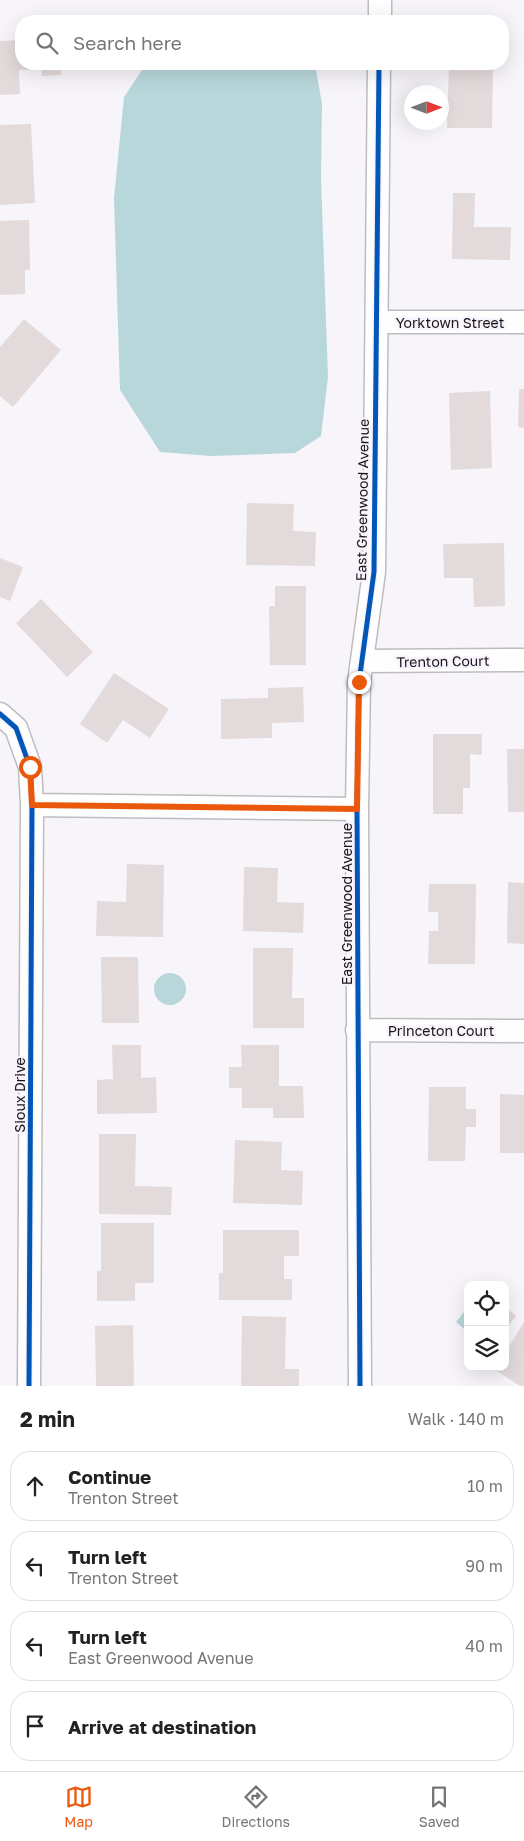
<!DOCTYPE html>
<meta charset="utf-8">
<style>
:root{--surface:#fff;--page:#f2f2f2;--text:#222;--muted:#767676;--line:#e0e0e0;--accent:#ea580c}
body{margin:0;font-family:"Golos Text",sans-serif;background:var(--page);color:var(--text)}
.controls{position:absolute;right:15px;bottom:15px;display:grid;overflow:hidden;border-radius:10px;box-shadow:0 5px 20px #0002}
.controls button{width:45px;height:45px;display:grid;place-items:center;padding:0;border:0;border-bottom:1px solid var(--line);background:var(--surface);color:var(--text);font:25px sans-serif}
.compass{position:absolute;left:404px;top:85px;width:45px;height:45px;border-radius:50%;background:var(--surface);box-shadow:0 5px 20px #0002;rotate:90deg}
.stop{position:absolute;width:15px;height:15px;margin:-11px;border:4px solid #ea580c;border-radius:50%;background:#fff}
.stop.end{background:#ea580c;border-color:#fff;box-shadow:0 1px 5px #0008}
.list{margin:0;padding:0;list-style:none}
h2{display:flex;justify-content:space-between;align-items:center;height:65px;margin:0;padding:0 20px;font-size:21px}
h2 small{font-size:16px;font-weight:400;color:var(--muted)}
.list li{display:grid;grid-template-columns:32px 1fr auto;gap:15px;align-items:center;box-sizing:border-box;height:70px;margin:0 10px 10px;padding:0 10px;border:1px solid var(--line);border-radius:20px}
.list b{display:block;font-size:19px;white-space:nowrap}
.list p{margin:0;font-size:16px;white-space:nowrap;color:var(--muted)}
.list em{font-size:16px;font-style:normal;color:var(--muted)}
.icon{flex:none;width:28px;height:28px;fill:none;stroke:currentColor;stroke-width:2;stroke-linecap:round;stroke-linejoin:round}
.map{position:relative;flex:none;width:524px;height:1386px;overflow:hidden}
.search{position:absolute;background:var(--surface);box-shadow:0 5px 20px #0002;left:15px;right:15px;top:15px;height:55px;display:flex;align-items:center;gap:12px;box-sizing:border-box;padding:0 18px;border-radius:20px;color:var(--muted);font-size:19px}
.sheet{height:385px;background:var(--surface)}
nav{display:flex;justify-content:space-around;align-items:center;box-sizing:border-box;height:70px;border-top:1px solid var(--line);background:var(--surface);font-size:14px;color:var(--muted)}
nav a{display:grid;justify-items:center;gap:2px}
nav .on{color:var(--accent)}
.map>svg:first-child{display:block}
</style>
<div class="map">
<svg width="524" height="1386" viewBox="0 0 524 1386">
<rect width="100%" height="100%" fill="#f8f5fa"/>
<path fill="#b8d7db" d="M146 64H315L322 104 321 178 328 377 321 436 295 453 211 456 160 452 120 390 114 198 124 97Z
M154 989a16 16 0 1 1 32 0a16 16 0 1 1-32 0Z
M468 1307V1332L456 1322Z"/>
<path fill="#e3dadb" d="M21 40V64H61V75L42 76V69L19 70 20 94 0 95V41Z
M449 64H493L492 128H447Z
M31 124 35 203 0 205V125Z
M453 193H475L474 227H511L510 260 452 259Z
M29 220 30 270H25V294L0 295V221Z
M24 319 61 350 13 407 0 396V347Z
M519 389H524V428L518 427Z
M490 391 492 468 451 470 449 393Z
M247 503 294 504 293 531 316 532 315 566 246 565Z
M504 543 505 606 474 607 473 578H444L443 544Z
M0 558 23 567 10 601 0 597Z
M275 586H306V665H270L269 606H275Z
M41 599 93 652 67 677 16 623Z
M114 673 169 709 150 738 123 720 107 743 80 724Z
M303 687 304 722 272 723V738L221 739V699L268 698V688Z
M433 734H482V755L470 754V788H463V814H433Z
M507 749H524V812H508Z
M127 864 164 865 163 937 96 936 97 901 126 902Z
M244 867 278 868 277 902 304 903 303 933 243 931Z
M508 882 524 883V944L507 943Z
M429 884H476L475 964H428L429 931H438V912H428Z
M253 948H293L292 998H304V1028H253Z
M101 957H138L139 1023H102Z
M112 1045H141V1078L156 1077 157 1113 97 1114V1080L113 1079Z
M241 1045H279V1086H303L304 1118H273V1108H242V1088H229V1067H242Z
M429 1087H466V1109H476V1127H466L465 1161H428Z
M500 1094 524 1095V1153H500Z
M99 1134H136L135 1186 172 1187 171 1215 99 1214Z
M235 1140 282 1142 281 1170 303 1171 302 1205 233 1203Z
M101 1223H154V1283H135V1301H97V1271H101Z
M223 1230H299V1256H284V1279H292V1300H219V1273H223Z
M507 1308 516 1316 507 1328 505 1327Z
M242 1316 286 1317 285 1369H299V1386H241Z
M524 1322V1386H520L495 1370 496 1367H505V1353Z
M133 1325 134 1386H96L95 1326Z"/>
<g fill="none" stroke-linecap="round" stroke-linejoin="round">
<g stroke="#bebcbf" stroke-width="25">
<path id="street" d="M380 21V0
M377 322H524
M362 661 524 660
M0 714 16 728 30 767 32 805 29 1386
M32 805 357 809
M357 1030 524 1031
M360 1386 357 809 359 682 374 572 379 64"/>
</g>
<use href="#street" stroke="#fefefe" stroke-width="22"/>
<g stroke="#f8f3fc" stroke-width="8">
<path id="cycleway" d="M0 714 16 728 30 767 32 805 29 1386
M360 1386 357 809 359 682 374 572 379 64"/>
</g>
<use href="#cycleway" stroke="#0057b8" stroke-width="5"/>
</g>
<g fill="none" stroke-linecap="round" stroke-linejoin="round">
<path stroke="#ea580c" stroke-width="6" d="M30 767 32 805 357 809 359 682"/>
</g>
<g text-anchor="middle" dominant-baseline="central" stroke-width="4.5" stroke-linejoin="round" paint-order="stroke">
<g font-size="14" fill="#171518" stroke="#f8f3fc">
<text x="450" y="322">Yorktown Street</text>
<text transform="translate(362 500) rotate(-89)">East Greenwood Avenue</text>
<text transform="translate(443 661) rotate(-1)">Trenton Court</text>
<text transform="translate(346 904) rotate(-90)">East Greenwood Avenue</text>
<text x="441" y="1030">Princeton Court</text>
<text transform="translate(19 1095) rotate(-90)">Sioux Drive</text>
</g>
</g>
</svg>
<div class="controls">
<button><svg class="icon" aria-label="locate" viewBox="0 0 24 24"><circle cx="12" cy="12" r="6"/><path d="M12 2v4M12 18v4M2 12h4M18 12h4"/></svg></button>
<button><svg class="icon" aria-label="layers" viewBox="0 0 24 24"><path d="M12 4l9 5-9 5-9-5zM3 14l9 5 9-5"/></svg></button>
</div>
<svg class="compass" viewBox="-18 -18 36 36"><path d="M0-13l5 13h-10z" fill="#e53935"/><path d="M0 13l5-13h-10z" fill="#767676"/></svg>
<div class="stop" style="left:30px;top:767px"></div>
<div class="stop end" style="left:359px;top:682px"></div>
<div class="search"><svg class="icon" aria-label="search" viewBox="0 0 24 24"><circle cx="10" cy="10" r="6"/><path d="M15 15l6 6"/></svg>Search here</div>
</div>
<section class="sheet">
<h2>2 min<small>Walk · 140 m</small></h2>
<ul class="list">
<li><svg class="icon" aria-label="ahead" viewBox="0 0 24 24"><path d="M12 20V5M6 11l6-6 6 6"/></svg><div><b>Continue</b><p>Trenton Street</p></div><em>10 m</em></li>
<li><svg class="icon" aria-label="left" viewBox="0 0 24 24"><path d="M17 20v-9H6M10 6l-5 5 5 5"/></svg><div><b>Turn left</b><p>Trenton Street</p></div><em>90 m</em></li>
<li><svg class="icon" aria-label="left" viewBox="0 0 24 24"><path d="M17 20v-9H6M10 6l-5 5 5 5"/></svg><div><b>Turn left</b><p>East Greenwood Avenue</p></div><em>40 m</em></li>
<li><svg class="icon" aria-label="arrive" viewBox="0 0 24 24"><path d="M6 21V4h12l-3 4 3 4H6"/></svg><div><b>Arrive at destination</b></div></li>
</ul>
</section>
<nav>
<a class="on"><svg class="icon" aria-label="map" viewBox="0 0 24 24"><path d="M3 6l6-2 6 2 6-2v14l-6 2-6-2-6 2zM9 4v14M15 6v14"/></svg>Map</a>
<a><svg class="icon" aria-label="directions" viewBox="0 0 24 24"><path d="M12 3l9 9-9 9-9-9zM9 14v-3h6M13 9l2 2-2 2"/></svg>Directions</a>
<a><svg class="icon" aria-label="saved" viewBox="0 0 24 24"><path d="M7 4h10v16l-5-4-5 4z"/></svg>Saved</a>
</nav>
